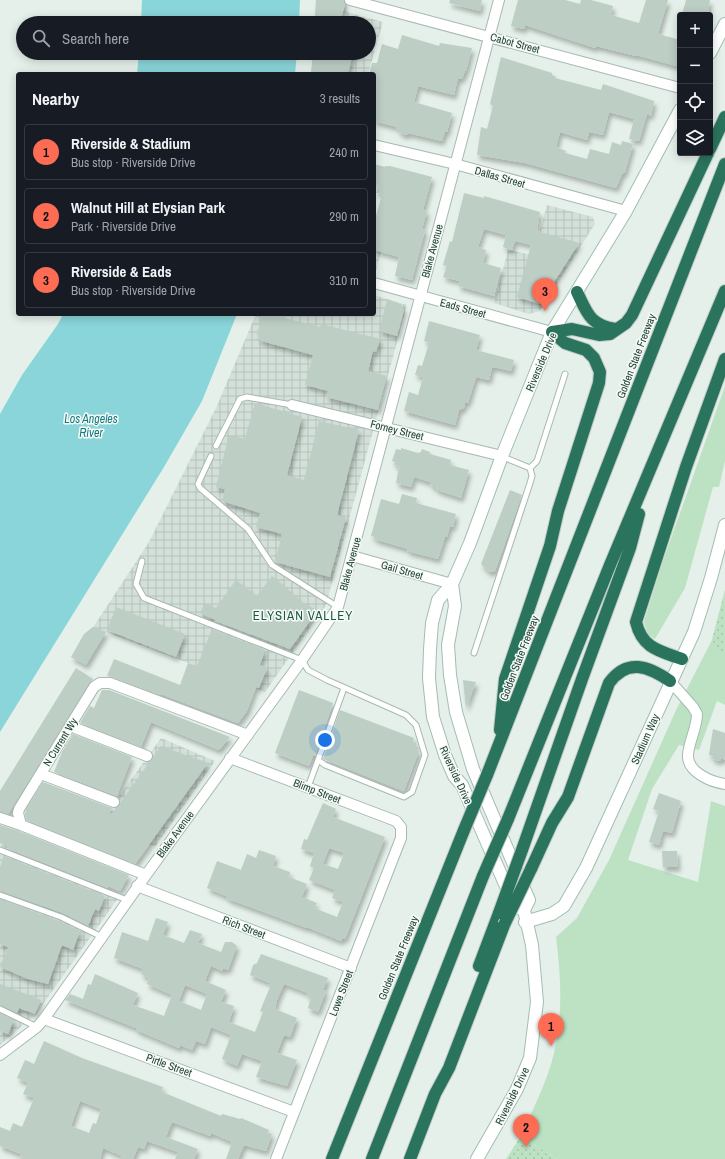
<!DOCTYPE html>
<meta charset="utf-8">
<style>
:root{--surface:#171b24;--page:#242831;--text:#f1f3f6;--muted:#9ea1a6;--line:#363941;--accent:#ff6c54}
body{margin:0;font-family:"Archivo Narrow",sans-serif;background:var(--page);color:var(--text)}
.controls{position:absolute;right:12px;top:12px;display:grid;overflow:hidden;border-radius:4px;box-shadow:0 2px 10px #0003}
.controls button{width:36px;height:36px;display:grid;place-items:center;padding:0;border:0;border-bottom:1px solid var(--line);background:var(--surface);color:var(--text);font:20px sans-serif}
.you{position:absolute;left:325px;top:740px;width:14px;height:14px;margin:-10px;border:3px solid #fff;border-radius:50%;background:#1a73e8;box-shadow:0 0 0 6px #1a73e833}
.badge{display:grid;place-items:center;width:26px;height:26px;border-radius:50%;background:var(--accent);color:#111;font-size:13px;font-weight:700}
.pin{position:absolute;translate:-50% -33px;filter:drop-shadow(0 1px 2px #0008)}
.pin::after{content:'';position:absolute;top:21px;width:14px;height:12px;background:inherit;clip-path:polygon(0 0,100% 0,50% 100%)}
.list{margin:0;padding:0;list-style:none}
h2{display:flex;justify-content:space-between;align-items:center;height:52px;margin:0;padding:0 16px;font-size:17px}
h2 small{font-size:13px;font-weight:400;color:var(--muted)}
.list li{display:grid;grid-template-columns:26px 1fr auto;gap:12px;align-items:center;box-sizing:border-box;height:56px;margin:0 8px 8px;padding:0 8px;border:1px solid var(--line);border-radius:4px}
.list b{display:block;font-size:15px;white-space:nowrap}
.list p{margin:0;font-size:13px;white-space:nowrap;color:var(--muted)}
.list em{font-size:13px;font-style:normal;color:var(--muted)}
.icon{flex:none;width:22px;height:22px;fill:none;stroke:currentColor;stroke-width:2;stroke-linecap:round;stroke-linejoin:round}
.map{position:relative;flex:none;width:725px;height:1159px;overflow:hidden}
.search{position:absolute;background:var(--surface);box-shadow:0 2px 10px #0003;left:16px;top:16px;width:360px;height:44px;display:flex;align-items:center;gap:10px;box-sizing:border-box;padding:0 14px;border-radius:22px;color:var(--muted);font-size:15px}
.panel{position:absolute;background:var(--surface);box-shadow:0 2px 10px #0003;left:16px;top:72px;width:360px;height:244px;border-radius:4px}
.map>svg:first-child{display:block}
</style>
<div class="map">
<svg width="725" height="1159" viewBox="0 0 725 1159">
<defs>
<pattern id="industrial-grid" width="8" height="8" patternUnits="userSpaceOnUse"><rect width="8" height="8" fill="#d3e0d9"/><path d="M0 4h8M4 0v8" fill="none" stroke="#b5c1bb"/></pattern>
<pattern id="park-dots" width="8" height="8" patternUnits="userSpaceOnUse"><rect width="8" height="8" fill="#bde2c3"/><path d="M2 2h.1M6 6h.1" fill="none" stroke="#a2c3a8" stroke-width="1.8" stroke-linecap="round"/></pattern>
<filter id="shadow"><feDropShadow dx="2.5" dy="4.5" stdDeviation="2" flood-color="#0004"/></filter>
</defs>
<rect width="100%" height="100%" fill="#e5f0ea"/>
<path fill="url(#industrial-grid)" d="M316 0H348L346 12 383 22 368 74H311L313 53H369V23H315Z
M547 205 593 217 595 224 540 311 529 314 494 303 508 250 533 255Z
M374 214 389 219 374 279Z
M374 295 407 305 326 605 265 692 106 632 86 665 73 658 149 542 216 408 256 314H374Z
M161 738 215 761 155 847 99 824Z
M0 847 121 894 36 1014 0 1045Z"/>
<path fill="#bde2c3" d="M725 386V461L719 487H713L685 588 655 639 648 635 644 622 662 564Z
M725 590V705L717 701 699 750 679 745 652 789 628 860 698 882 711 801 725 806V1159H557L521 1136C532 1111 548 1080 554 1053 563 1015 561 976 556 937L577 918 609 860 677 708 712 640Z"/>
<path fill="url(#park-dots)" d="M725 590V656L712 640Z
M521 1136 557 1159H506Z"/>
<path fill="#89d5d9" d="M142 0H300L299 23H141Z
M139 53H297L295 74H137Z
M63 314H237L202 401 164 467 0 732V414L22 375 58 324Z"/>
<path fill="#bdcec5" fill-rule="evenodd" filter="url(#shadow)" d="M316 0H344L345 4 340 23H315Z
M450 0H482L480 11 449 3Z
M518 0H565L580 4 581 0H591L613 6 611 15 639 23 646 0H668L658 34 680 40V67L636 55V56L596 46 595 48 525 25 524 29 511 26Z
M686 0H710L708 13 682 15Z
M402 35 439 46 440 43 472 48 466 71H465L462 79 458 78 454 95 418 86 414 102 452 113 447 132H445L442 141 408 133 407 135 399 133 400 130 396 129 397 127 374 121V74H369L372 63H377L382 44 398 49Z
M313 53H353L348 74H311Z
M501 57 552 73V75L555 76V78L601 90 603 84 654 101 651 116 647 114 639 141 629 139 634 119 609 112 603 135 589 132 587 140 560 132 556 147 566 151 565 153 587 159 590 149 609 154 612 142 621 145 622 141 633 144 625 172 622 174 616 188 525 163 477 155 481 127 487 129 493 106 490 104Z
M374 164 385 167V166H390L432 177 423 210 427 211 422 229 425 230 412 280 395 276 399 257 374 250V224L382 194 376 193 378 185 374 184Z
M464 193 484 198V196L540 212 537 231 579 243 540 304 517 297 531 245 515 241 512 250 503 247 506 235 484 229 478 247 486 250 483 263 501 268 494 296 458 286 460 281 443 277 447 266 443 265 450 241 452 242Z
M387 300 401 304 404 310 397 336 379 331Z
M262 314H269L320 327 321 324 380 339 376 352 373 351 368 371 387 376 378 410 326 397 328 391 305 385 313 355 258 340 260 336 257 335Z
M429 321 480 335 476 350 514 360 511 371 494 367 492 368 489 380 476 377 468 403 465 402 464 408 459 410 455 425 404 411 409 392 418 395 423 377 415 375 418 365 422 366 429 343 424 341Z
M255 403 302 417 287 475 304 480 319 421 359 430 337 515 346 517 330 577 275 562 282 534 256 527 260 513 222 501 225 489 216 487 229 435 245 439Z
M401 448 418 453 421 452 422 449 430 452V454L451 460 450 465 469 470 461 498 437 490 435 487 431 486 430 482 414 477 411 487 396 483 399 466 394 465 395 462 392 461 396 449 401 450Z
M510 490 522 495 495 571 489 572 481 564Z
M402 494 417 498 416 503 456 514 453 527 450 526 447 537H445L438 559 407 551 408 549 374 539 375 537 371 536 381 499 399 504Z
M272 576 308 607 309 605 317 611 290 649 215 621V620L200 613 205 603 216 608 236 580 257 596Z
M116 607 185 634 176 657 107 630Z
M93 627 106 632 86 665 71 657 84 634Z
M212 629 265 650 260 665 267 668 259 688 256 687 247 711 238 723 161 694 160 695 112 677 107 676 114 659 180 685 188 663 197 666Z
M76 668 93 679 8 814 0 812V791Z
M463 680 476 682 466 708Z
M102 690H109L230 737 219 750 151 722 141 747 80 723 90 706 94 708Z
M299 690 333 703 315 756H313L309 766 275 753Z
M340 710 414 738 413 742 417 744 415 749 419 751 404 791 323 759Z
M713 729 725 733V760L721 758 720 761 712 759 713 756 709 755Z
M73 734 132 757 117 796 54 772 62 752Z
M161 746 208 763 135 864 26 820 25 814 26 809 43 782 112 808 110 813 112 814Z
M659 793 681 801 672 833 663 831 659 845 649 842 659 811 653 809Z
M323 803 336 809 333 817 385 837 345 939 342 938 341 941 307 927V928L228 899 226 896 207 888 217 861 241 870 247 854 256 858 259 850 276 856 273 866 290 872 289 877 307 884 302 897 317 903 314 908 337 917 343 902 332 898 335 890 309 880 314 868 310 866 314 853 301 849 304 839 307 840ZM329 848 344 853 338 869 323 864Z
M0 825 19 831 129 875 120 891 108 886V888L7 848 8 846 0 843Z
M662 851H677L678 867H663Z
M4 856 105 896 99 911 95 909 88 926 62 913 0 891V867Z
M0 899 59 921 80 931 73 950 62 945 48 984 28 979 0 967 8 947 0 944Z
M156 918 168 922 163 935 184 943 190 930 202 934 198 943 221 952 225 942H232L237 946 228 970 223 968V971L211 966 205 981 226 990 221 1002 234 1006 229 1022 255 1032 263 1012 260 1011 270 987 268 986 270 983 250 975 253 965 257 963 261 954 328 978 323 990 326 991 318 1012 308 1008 311 998 307 996 308 993 284 984 277 1000 275 1009 297 1018 290 1037 284 1035 277 1053 297 1060 287 1086 256 1077 262 1061 242 1054 237 1066 222 1059 231 1035 211 1027 205 1044 196 1041 192 1050 180 1045 179 1048 136 1030V1028L65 1000 70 994 83 999 88 984 91 985 95 974 138 993 133 1005 164 1016 172 995 147 984 149 978 141 974 143 969 114 958 122 932 148 941ZM185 985 207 994 201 1010 179 1001Z
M0 984 41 1000 35 1014 19 1008 17 1013 0 1005Z
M0 1013 14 1020 8 1034 0 1031Z
M44 1041 82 1058 163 1087 162 1092 221 1116 222 1114 240 1119 241 1118 269 1130 268 1133 272 1134 266 1151 244 1145 238 1159H226L232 1142 211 1133 210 1136 172 1122 166 1137 198 1149 194 1159H175L178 1152 147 1141 144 1149 138 1147 133 1159H121L122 1156 103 1148 100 1159H27L20 1156 21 1154 0 1146V1127L10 1131 13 1123 22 1127 34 1098 23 1094 28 1083 17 1078 25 1060 34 1064ZM80 1101 101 1109 96 1124 93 1123 89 1133 71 1126Z"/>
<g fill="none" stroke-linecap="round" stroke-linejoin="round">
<g stroke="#a7b9b1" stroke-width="7">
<path id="service" d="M216 446 240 399 247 397 292 405
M211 456 198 484 200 488 248 529 272 565 338 607
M503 457 530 468 537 461 565 374
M142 561 136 584 144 598 302 660 308 670 327 680 406 715 416 725 425 755 412 792 404 797 325 765 318 760 344 688
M474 653 530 483 532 476 530 468
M308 787 318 760
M0 850 127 900
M0 895 61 917 102 937
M0 1009 37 1027"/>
</g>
<g stroke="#a7b9b1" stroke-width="12">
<path id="minor" d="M350 0 680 88
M374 145 455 164 626 211
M374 283 552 332
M292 405 502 456
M352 556 452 584
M670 681 693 707 697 714C697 728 689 741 688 755 687 772 711 782 725 784
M70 726 147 756
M230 758 396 821 401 827V838L276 1159
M41 774 114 802
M0 818 21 825
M146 875 21 825 18 813 19 809 94 687 100 683H110L248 735
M137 886 351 968
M44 1019 294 1112
M0 1055 37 1027 44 1019 146 875 302 660 338 607 499 0"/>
</g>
<g stroke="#a2bdb1" stroke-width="14">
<path id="secondary" d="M710 53 725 24
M452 584 455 606 448 645 450 675 456 712 473 769 529 900 524 910 532 945 537 1002 530 1058 517 1089 477 1159
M524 910 515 907 462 785 454 776 445 755 433 717 429 678 430 649 432 623 438 600 452 584 470 543 502 456 552 332 626 211 680 110
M525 922 552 914 564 906 586 868 694 632 711 578 725 525"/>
</g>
<g stroke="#c1cbc7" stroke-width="14">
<path id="motorway" d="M710 149 725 117
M577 292C587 313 590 325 615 329
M552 332 572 329 599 335 610 334 626 323 632 315 708 153
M682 659C659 651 642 648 636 622L686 467 725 359
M500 730 505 679 550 546 558 511 599 383 600 372 594 358 586 350 565 343 552 332
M487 775 725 164
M508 819 610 565 725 291
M522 850 582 679 630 548 639 514
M531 869 552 823 568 797 609 683C627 658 648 666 670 681
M479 966 499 913
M332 1159 464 830
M372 1159 483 876
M410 1159 435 1094 449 1068 504 925"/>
</g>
<use href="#service" stroke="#fff" stroke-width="5"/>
<use href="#minor" stroke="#fff" stroke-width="10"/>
<use href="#secondary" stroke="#fff" stroke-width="12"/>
<use href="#motorway" stroke="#2a745d" stroke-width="12"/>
<g stroke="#c1cbc7" stroke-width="14" stroke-linecap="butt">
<path id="motorway-bridge" d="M464 830 487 775
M483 876 508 819
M499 913 522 850
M504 925 531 869"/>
</g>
<use href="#motorway-bridge" stroke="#2a745d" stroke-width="12"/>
</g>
<g text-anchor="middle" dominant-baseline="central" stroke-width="3" stroke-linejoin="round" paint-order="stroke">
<g font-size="11" fill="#224437" stroke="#f7fbf8">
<text transform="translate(515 43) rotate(15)">Cabot Street</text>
<text transform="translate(500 177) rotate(16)">Dallas Street</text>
<text transform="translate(432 251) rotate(-75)">Blake Avenue</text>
<text transform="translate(463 308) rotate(15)">Eads Street</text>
<text transform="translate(636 356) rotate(-69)">Golden State Freeway</text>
<text transform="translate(541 362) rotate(-67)">Riverside Drive</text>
<text transform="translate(397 430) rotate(14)">Forney Street</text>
<text transform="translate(350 564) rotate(-75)">Blake Avenue</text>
<text transform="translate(402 570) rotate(16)">Gail Street</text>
<text transform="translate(519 658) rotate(-69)">Golden State Freeway</text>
<text transform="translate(645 739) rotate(-66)">Stadium Way</text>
<text transform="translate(60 742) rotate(-58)">N Current Wy</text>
<text transform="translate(456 775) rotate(65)">Riverside Drive</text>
<text transform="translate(317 791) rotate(21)">Blimp Street</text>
<text transform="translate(175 834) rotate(-54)">Blake Avenue</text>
<text transform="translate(244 927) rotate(21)">Rich Street</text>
<text transform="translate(398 958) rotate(-68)">Golden State Freeway</text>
<text transform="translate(341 993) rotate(-69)">Lowe Street</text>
<text transform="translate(169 1065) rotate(20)">Pirtle Street</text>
<text transform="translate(512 1096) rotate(-64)">Riverside Drive</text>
</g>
<g font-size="12" font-style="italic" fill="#157a81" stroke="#f7fbf8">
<text x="91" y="419">Los Angeles<tspan x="91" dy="14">River</tspan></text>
</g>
<g font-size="13" letter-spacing="1" fill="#1b5943" stroke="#f7fbf8">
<text x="303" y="615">ELYSIAN VALLEY</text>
</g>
</g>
</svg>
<div class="controls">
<button>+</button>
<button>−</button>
<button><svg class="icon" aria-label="locate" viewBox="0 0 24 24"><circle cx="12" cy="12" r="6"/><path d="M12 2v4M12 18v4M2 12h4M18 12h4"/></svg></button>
<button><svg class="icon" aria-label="layers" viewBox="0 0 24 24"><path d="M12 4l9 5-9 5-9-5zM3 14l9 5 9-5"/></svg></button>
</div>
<div class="you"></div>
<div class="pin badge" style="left:551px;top:1046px">1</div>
<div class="pin badge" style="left:526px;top:1147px">2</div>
<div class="pin badge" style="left:545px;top:311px">3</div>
<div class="search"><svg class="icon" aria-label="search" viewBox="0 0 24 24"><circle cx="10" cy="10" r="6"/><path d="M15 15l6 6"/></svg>Search here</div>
<section class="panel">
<h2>Nearby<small>3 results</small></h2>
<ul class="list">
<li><span class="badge">1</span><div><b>Riverside &amp; Stadium</b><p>Bus stop · Riverside Drive</p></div><em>240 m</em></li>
<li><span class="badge">2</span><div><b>Walnut Hill at Elysian Park</b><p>Park · Riverside Drive</p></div><em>290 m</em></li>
<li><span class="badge">3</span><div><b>Riverside &amp; Eads</b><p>Bus stop · Riverside Drive</p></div><em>310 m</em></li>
</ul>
</section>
</div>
